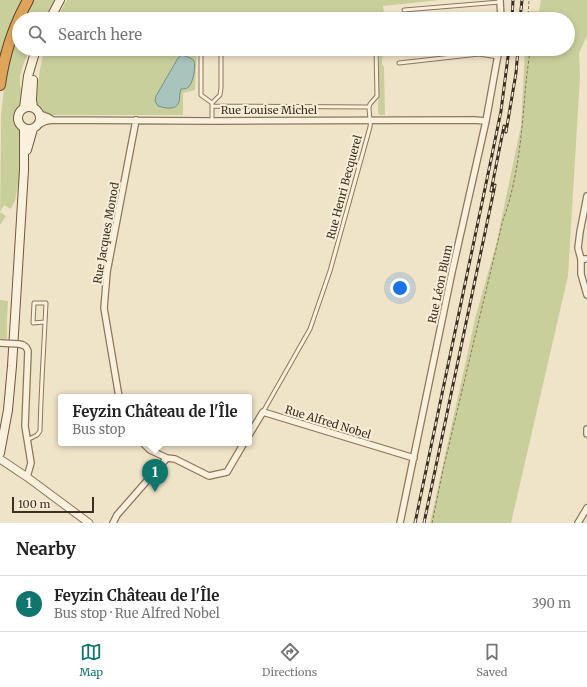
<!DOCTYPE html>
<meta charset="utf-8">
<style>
:root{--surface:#fff;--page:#f2f2f2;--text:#222;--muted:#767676;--line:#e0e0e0;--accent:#0f766e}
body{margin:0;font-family:Merriweather,serif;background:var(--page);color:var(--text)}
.scale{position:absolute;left:12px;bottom:10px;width:82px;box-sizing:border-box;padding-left:4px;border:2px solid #3d2e20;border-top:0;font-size:11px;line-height:14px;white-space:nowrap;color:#3d2e20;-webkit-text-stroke:3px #f7eed8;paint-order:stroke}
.you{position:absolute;left:400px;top:288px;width:14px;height:14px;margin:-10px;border:3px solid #fff;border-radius:50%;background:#1a73e8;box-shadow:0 0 0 6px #1a73e833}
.badge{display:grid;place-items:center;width:26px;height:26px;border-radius:50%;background:var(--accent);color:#fff;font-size:13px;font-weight:700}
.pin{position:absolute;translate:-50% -33px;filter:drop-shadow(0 1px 2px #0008)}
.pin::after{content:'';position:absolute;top:21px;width:14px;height:12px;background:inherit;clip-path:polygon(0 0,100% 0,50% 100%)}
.popup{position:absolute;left:58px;top:394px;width:194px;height:52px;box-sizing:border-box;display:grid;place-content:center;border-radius:4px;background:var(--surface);filter:drop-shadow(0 1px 3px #0005);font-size:13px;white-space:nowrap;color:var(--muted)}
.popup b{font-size:15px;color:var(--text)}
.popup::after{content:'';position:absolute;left:50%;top:100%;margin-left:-8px;border:8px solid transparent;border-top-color:var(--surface)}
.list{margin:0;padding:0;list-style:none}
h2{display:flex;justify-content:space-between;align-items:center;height:52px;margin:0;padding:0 16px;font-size:17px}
h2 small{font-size:13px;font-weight:400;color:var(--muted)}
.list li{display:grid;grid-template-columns:26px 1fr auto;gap:12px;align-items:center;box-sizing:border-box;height:56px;padding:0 16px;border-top:1px solid var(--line)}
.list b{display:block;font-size:15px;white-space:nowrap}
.list p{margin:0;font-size:13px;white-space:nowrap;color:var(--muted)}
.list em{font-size:13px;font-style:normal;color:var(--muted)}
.icon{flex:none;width:22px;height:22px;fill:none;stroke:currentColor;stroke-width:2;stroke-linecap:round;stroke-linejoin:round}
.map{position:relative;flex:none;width:587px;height:523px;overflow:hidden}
.search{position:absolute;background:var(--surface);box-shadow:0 2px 6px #0003;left:12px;right:12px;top:12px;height:44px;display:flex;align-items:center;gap:10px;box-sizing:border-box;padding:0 14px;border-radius:22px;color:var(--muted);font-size:15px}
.sheet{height:108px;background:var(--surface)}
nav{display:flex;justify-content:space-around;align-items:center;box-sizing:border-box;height:56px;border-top:1px solid var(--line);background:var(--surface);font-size:11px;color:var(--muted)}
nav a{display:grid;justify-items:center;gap:2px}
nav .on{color:var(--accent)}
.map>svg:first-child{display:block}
</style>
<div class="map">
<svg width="587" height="523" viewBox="0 0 587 523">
<rect width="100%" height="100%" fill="#f0e4c8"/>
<path fill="#c9cf9b" d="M0 0H26L0 65Z
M33 0H56L45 19H23Z
M67 0H440L383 6 385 19H56Z
M541 0H587V36L579 53 580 77 568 276 511 523H430L476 315 496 245 521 126 525 49H568V19H526L527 11H539Z
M19 27V49H31C25 59 19 72 20 85 20 88 23 91 23 94 24 103 15 109 15 118 15 124 21 128 22 135L19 180 15 201 11 209 4 205 0 212 6 216 0 225 1 115 6 71Z
M45 49H197L195 90 183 93V115H51L43 112 37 105C37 86 39 68 45 49Z
M379 49H392L383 52 382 64 384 67 385 115H380L378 113Z
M0 300 8 301 7 321V339H0Z"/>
<path fill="#a9c4bc" stroke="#6f938a" d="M182 55C186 57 191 57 194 61 196 66 193 86 187 88 186 89 182 89 181 89 179 93 180 98 179 102 176 111 165 108 158 106L155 101 156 96 178 58Z"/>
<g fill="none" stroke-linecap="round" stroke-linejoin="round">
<g stroke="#8d765c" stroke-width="5">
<path id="service" d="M404 10 500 2
M201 49V95L212 103
M399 63 479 54 498 57
M212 103 220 95 221 88V49
M212 106 369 107C369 114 371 122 370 127L330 271 310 329 263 412
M369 107 370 104 377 96 376 49
M212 121V104
M27 440 37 435 40 431C41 388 44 346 46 303H34L33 323 45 322"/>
</g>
<g stroke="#8d765c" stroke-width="8">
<path id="minor" d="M500 0 501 19
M40 114 48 117 53 120
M40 124 46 121 53 120 212 121 474 120 486 121
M587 196 580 232 578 248 581 259V274L587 295
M581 259H587
M23 345 26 347 28 351 25 426 31 463 27 477
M119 397 104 308 107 272 136 120
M587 429V434
M249 435 263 412 414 458
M143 443 150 450 167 458
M113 523 117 515 167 458 175 459 209 476 227 472 244 443
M400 523 452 272 486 121 499 49
M578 523 587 508"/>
</g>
<g stroke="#8d765c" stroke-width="9">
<path id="tertiary" d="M0 459 27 477 89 523"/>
</g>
<g stroke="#6f573f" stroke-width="10">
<path id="secondary" d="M50 19 60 0
M33 80 32 100 33 107
M18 118a11 11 0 1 1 22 0a11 11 0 1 1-22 0Z
M24 108 28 76 36 49
M27 150 33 129
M0 453 8 410 12 366 24 170V128"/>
</g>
<g stroke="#5b4430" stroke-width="12">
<path id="motorway" d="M0 85C4 55 13 27 28 0"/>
</g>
<path stroke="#8d765c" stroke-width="1" stroke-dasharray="3 2" stroke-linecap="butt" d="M528 19 529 0
M432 523 443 470 503 220C519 177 522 128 526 83 527 72 529 60 530 49"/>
<use href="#service" stroke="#faf1dc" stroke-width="3"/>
<use href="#minor" stroke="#faf1dc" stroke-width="5.5"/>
<use href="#tertiary" stroke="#faf1dc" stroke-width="7"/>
<use href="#secondary" stroke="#faf1dc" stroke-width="8"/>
<use href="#motorway" stroke="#e0a458" stroke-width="10"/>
<g stroke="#3d2e20" stroke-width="3">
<path id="rail" d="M512 19 513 0
M520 19 522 0
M506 132 516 73 518 49
M491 191 504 126
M415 523 492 155 501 111 509 49
M424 523 495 185"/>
</g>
<use href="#rail" stroke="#f7eed8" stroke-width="1.5" stroke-dasharray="4.5" stroke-linecap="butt"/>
<g stroke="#8d765c" stroke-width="8" stroke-linecap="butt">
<path id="minor-bridge" d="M0 343 19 344 23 345"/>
</g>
<use href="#minor-bridge" stroke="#faf1dc" stroke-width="5.5"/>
</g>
<g text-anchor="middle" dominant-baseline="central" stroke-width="4" stroke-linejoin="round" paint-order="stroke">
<g font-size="11" fill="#3d2e20" stroke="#f7eed8">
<text x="269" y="110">Rue Louise Michel</text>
<text transform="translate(344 187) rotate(-75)">Rue Henri Becquerel</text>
<text transform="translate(106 233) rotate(-80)">Rue Jacques Monod</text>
<text transform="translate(440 284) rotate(-78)">Rue Léon Blum</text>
<text transform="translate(328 422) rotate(17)">Rue Alfred Nobel</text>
</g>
</g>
</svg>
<div class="scale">100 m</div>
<div class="you"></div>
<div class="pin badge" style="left:155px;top:492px">1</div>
<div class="popup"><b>Feyzin Château de l'Île</b>Bus stop</div>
<div class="search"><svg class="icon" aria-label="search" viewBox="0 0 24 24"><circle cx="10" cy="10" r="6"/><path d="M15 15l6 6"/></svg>Search here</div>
</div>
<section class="sheet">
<h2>Nearby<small></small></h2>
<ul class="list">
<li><span class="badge">1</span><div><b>Feyzin Château de l'Île</b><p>Bus stop · Rue Alfred Nobel</p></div><em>390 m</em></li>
</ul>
</section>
<nav>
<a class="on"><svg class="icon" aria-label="map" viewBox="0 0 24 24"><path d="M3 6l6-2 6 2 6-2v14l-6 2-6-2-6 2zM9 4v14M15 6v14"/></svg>Map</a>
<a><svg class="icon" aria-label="directions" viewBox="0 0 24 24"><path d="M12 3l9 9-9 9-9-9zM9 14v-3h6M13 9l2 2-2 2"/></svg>Directions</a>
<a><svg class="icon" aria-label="saved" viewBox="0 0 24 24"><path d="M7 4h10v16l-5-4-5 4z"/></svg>Saved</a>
</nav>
